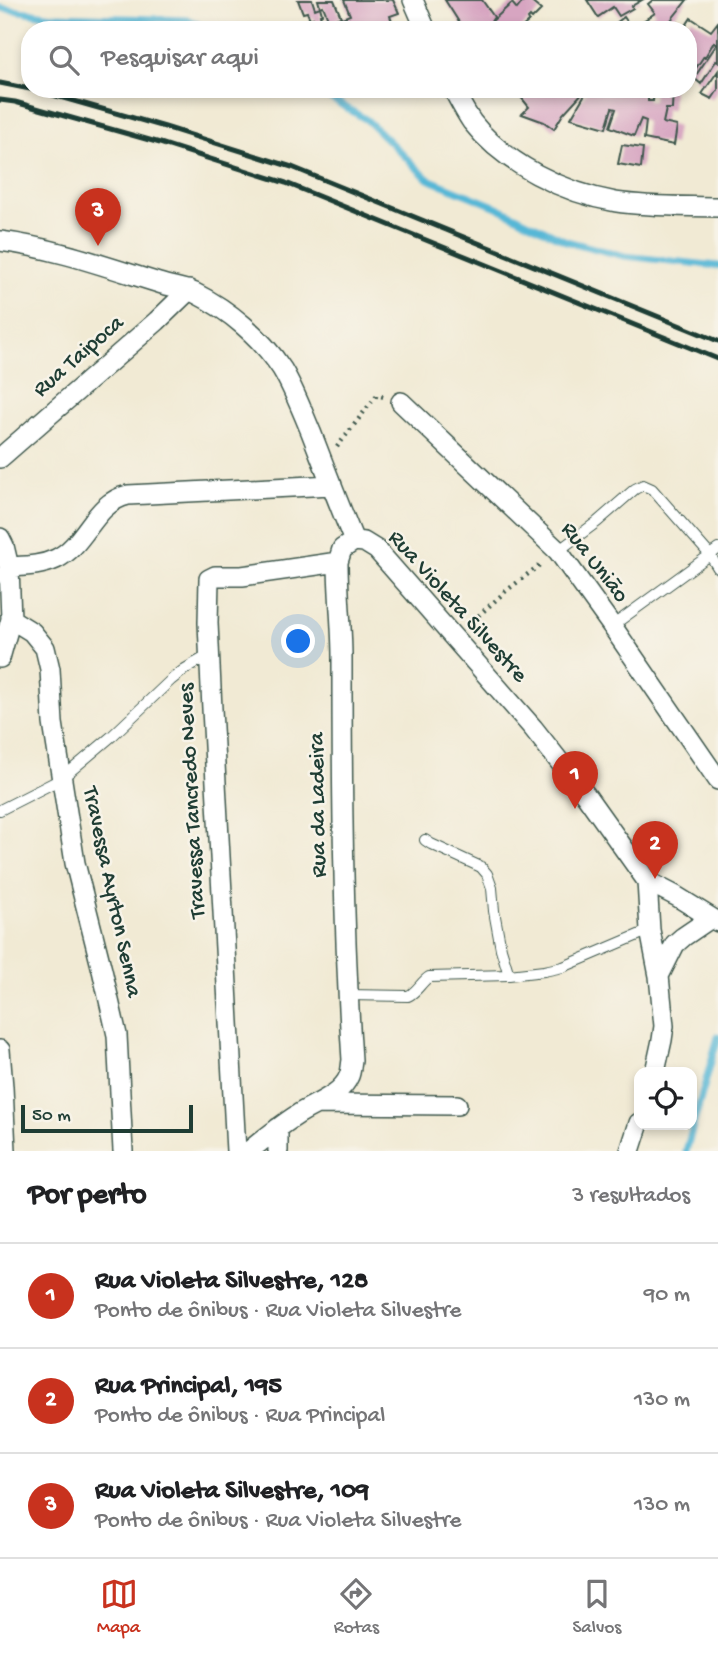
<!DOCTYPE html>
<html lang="pt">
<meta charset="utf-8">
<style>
:root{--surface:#fff;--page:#f6f6f6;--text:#202124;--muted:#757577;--line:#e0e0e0;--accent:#c8321e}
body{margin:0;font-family:"Gochi Hand",sans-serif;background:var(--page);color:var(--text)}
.controls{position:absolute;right:21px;bottom:21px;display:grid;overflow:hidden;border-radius:14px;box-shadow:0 4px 10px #0003}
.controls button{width:63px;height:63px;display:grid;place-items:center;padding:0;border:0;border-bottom:2px solid var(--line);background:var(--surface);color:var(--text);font:35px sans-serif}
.scale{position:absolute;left:21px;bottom:18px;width:172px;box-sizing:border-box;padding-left:7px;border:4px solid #1f3d34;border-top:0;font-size:19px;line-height:24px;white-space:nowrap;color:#1f3d34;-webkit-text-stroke:5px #f7f3e8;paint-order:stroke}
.you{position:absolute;left:299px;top:642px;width:24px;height:24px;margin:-18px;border:5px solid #fff;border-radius:50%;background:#1a73e8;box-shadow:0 0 0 10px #1a73e833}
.badge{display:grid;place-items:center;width:46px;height:46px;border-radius:50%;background:var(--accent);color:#fff;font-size:23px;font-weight:700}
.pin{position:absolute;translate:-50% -58px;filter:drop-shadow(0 2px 4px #0008)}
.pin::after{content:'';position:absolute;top:37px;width:24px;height:21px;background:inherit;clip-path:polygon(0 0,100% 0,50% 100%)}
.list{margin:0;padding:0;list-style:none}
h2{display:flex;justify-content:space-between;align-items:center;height:91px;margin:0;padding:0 28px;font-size:30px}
h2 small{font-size:23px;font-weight:400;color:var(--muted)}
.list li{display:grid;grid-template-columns:46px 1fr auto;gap:21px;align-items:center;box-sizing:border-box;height:105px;padding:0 28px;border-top:2px solid var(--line)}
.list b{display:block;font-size:26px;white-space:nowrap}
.list p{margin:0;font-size:23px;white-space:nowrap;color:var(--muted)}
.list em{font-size:23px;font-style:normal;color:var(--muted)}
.icon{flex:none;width:38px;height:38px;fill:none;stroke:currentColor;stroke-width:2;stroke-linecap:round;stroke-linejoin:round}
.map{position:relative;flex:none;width:718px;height:1151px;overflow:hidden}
.search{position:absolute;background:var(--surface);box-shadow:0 4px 10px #0003;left:21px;right:21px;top:21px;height:77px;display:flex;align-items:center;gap:18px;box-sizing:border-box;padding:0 24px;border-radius:28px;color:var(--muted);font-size:26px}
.sheet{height:406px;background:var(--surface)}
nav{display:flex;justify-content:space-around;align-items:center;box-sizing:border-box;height:98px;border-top:2px solid var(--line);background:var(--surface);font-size:19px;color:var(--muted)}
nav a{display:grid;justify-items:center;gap:4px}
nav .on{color:var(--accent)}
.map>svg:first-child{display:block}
</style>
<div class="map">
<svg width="718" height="1151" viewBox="0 0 718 1151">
<rect width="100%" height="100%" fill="#f7f3e8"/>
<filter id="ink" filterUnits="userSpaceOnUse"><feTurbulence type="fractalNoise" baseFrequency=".0143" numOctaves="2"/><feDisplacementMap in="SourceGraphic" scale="14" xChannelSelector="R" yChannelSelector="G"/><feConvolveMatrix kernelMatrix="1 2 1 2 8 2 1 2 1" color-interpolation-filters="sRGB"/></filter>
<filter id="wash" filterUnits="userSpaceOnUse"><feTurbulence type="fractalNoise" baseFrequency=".00686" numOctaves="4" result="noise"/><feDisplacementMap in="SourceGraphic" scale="28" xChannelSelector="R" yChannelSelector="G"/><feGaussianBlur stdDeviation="1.57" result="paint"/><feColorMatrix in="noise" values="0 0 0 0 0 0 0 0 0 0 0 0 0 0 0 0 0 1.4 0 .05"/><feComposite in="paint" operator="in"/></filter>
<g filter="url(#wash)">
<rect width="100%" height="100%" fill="#f1ead4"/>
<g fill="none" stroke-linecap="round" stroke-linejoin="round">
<path stroke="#57b7d6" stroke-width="7" d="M0 8 53 16 190 20 208 30
M315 89 367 120 428 179 497 207 566 241 624 256 718 266
M686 1151 718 1037"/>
</g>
<g id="blocks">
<path fill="#d7a5c1" d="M298 0H312L315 9 320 7 322 14 320 15 322 20H320L321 22 318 23 317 21H314L313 18 310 19 307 12 303 13Z
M318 0H334L341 17 335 19 339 27 330 30 327 22 329 21 323 6 320 7Z
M344 0H393L399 13 390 16 394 27 388 30H370V27L365 29 364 26 354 30H343L339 19 350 15Z
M445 0H482L494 17 490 23 512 3 517 9 524 0H529L541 10 532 19 530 17 528 19 529 21 519 30H464Z
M587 0H642L632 6 633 8 619 16 613 7 598 17Z
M653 0H687L663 30H636L634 27 655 13 648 4Z
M624 17 633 30H613L611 27Z
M691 18 711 31 718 22V62L716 61 701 84 694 78 717 44 714 42 705 57 704 56 692 74 688 71V30H683Z
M718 71V90L712 99 702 94Z
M509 89H548L544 94 549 89H586L563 114 554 129 544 122 522 114 529 107 520 96 523 93 520 90 514 95Z
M588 89 606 92V89H643L641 95 648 97V101H653L654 89H673L672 109H666L663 123 677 126 674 145 644 139 646 121 641 119 634 136 610 127 616 109 612 108 606 128 571 118Z
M622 145 643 148 641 168 618 164Z"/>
</g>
</g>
<g filter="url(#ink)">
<use href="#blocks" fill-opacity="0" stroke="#3e574c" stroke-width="2"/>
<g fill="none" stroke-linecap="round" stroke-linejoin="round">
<g stroke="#3e574c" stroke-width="12">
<path id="service" d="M558 551 597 522 635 489 643 485 652 489 710 555 718 568
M612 626 718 549
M0 810 61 779 112 736 171 680 185 669 209 655
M425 840 431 844 481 867 487 874 492 888 494 911 501 949 509 975
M347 995 408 996C417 992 421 982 429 977L509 975 544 971 563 967 650 930"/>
</g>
<g stroke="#3e574c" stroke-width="22">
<path id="minor" d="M413 0 426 30
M453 89C459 100 465 112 472 122 505 164 564 193 616 202 649 207 684 206 718 207
M0 241C55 248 107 267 159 283 171 287 184 288 195 293 229 310 261 337 282 369 294 389 302 411 311 432 325 468 339 505 354 541
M401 402 558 551 612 626 718 780
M0 458 157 321 189 290
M0 538 4 546 9 567 11 619 0 658
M354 541 364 542 377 550 533 728 585 794 647 881 676 896 718 922
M9 567C25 566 41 566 56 559 87 544 93 503 128 495L332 485
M11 619 32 632 45 648 50 669 53 723 75 863 102 970 117 1035 123 1151
M647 881 650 930 659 976 664 1026 662 1040 655 1072
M659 976 675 944 683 937 711 918
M0 1050 3 1087 6 1151
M319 1104 457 1105
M278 1128V1151
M236 1151 212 709 208 623 209 579 215 576H242L338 562
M249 1151C265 1138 280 1126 297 1115 313 1104 341 1096 349 1076 351 1072 351 1065 352 1060 343 926 342 792 342 658 342 626 338 594 338 562L342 549 354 541
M630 1151 639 1123"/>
</g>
<path stroke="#3e574c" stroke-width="4.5" stroke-dasharray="2 5" stroke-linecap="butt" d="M337 447 377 395 384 397
M468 625 506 591 541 564"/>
<use href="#service" stroke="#fff" stroke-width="10"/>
<use href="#minor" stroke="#fff" stroke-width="19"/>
<path stroke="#1f3d34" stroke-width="5" d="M0 83 30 89
M32 89 165 127 292 167 718 341
M0 100 15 102 160 143 286 183 718 359"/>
</g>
</g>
<g text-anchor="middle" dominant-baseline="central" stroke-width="5" stroke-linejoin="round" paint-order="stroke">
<g font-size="23" fill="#1f3d34" stroke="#f7f3e8">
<text transform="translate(79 357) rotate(-41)">Rua Taipoca</text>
<text transform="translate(594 563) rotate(52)">Rua União</text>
<text transform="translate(457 607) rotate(48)">Rua Violeta Silvestre</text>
<text transform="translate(193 801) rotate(-93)">Travessa Tancredo Neves</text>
<text transform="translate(319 805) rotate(-91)">Rua da Ladeira</text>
<text transform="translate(111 892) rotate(78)">Travessa Ayrton Senna</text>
</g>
</g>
</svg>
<div class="controls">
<button><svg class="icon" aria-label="locate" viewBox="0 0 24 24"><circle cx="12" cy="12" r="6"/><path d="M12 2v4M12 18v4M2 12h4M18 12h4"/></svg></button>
</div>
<div class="scale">50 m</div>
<div class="you"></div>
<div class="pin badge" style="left:575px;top:809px">1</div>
<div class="pin badge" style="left:655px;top:879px">2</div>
<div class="pin badge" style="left:98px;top:246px">3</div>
<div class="search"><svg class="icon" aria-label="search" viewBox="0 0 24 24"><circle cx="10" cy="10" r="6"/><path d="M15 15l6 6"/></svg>Pesquisar aqui</div>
</div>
<section class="sheet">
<h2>Por perto<small>3 resultados</small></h2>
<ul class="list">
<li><span class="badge">1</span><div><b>Rua Violeta Silvestre, 128</b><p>Ponto de ônibus · Rua Violeta Silvestre</p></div><em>90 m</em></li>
<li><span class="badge">2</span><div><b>Rua Principal, 195</b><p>Ponto de ônibus · Rua Principal</p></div><em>130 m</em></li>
<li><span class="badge">3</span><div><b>Rua Violeta Silvestre, 109</b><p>Ponto de ônibus · Rua Violeta Silvestre</p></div><em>130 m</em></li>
</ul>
</section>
<nav>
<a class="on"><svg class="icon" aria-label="map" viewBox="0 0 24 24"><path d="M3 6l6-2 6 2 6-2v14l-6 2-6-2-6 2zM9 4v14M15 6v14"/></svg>Mapa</a>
<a><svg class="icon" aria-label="directions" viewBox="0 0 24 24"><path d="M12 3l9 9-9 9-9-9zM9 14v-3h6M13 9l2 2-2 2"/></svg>Rotas</a>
<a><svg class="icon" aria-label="saved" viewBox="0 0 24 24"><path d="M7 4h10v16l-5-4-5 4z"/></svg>Salvos</a>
</nav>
